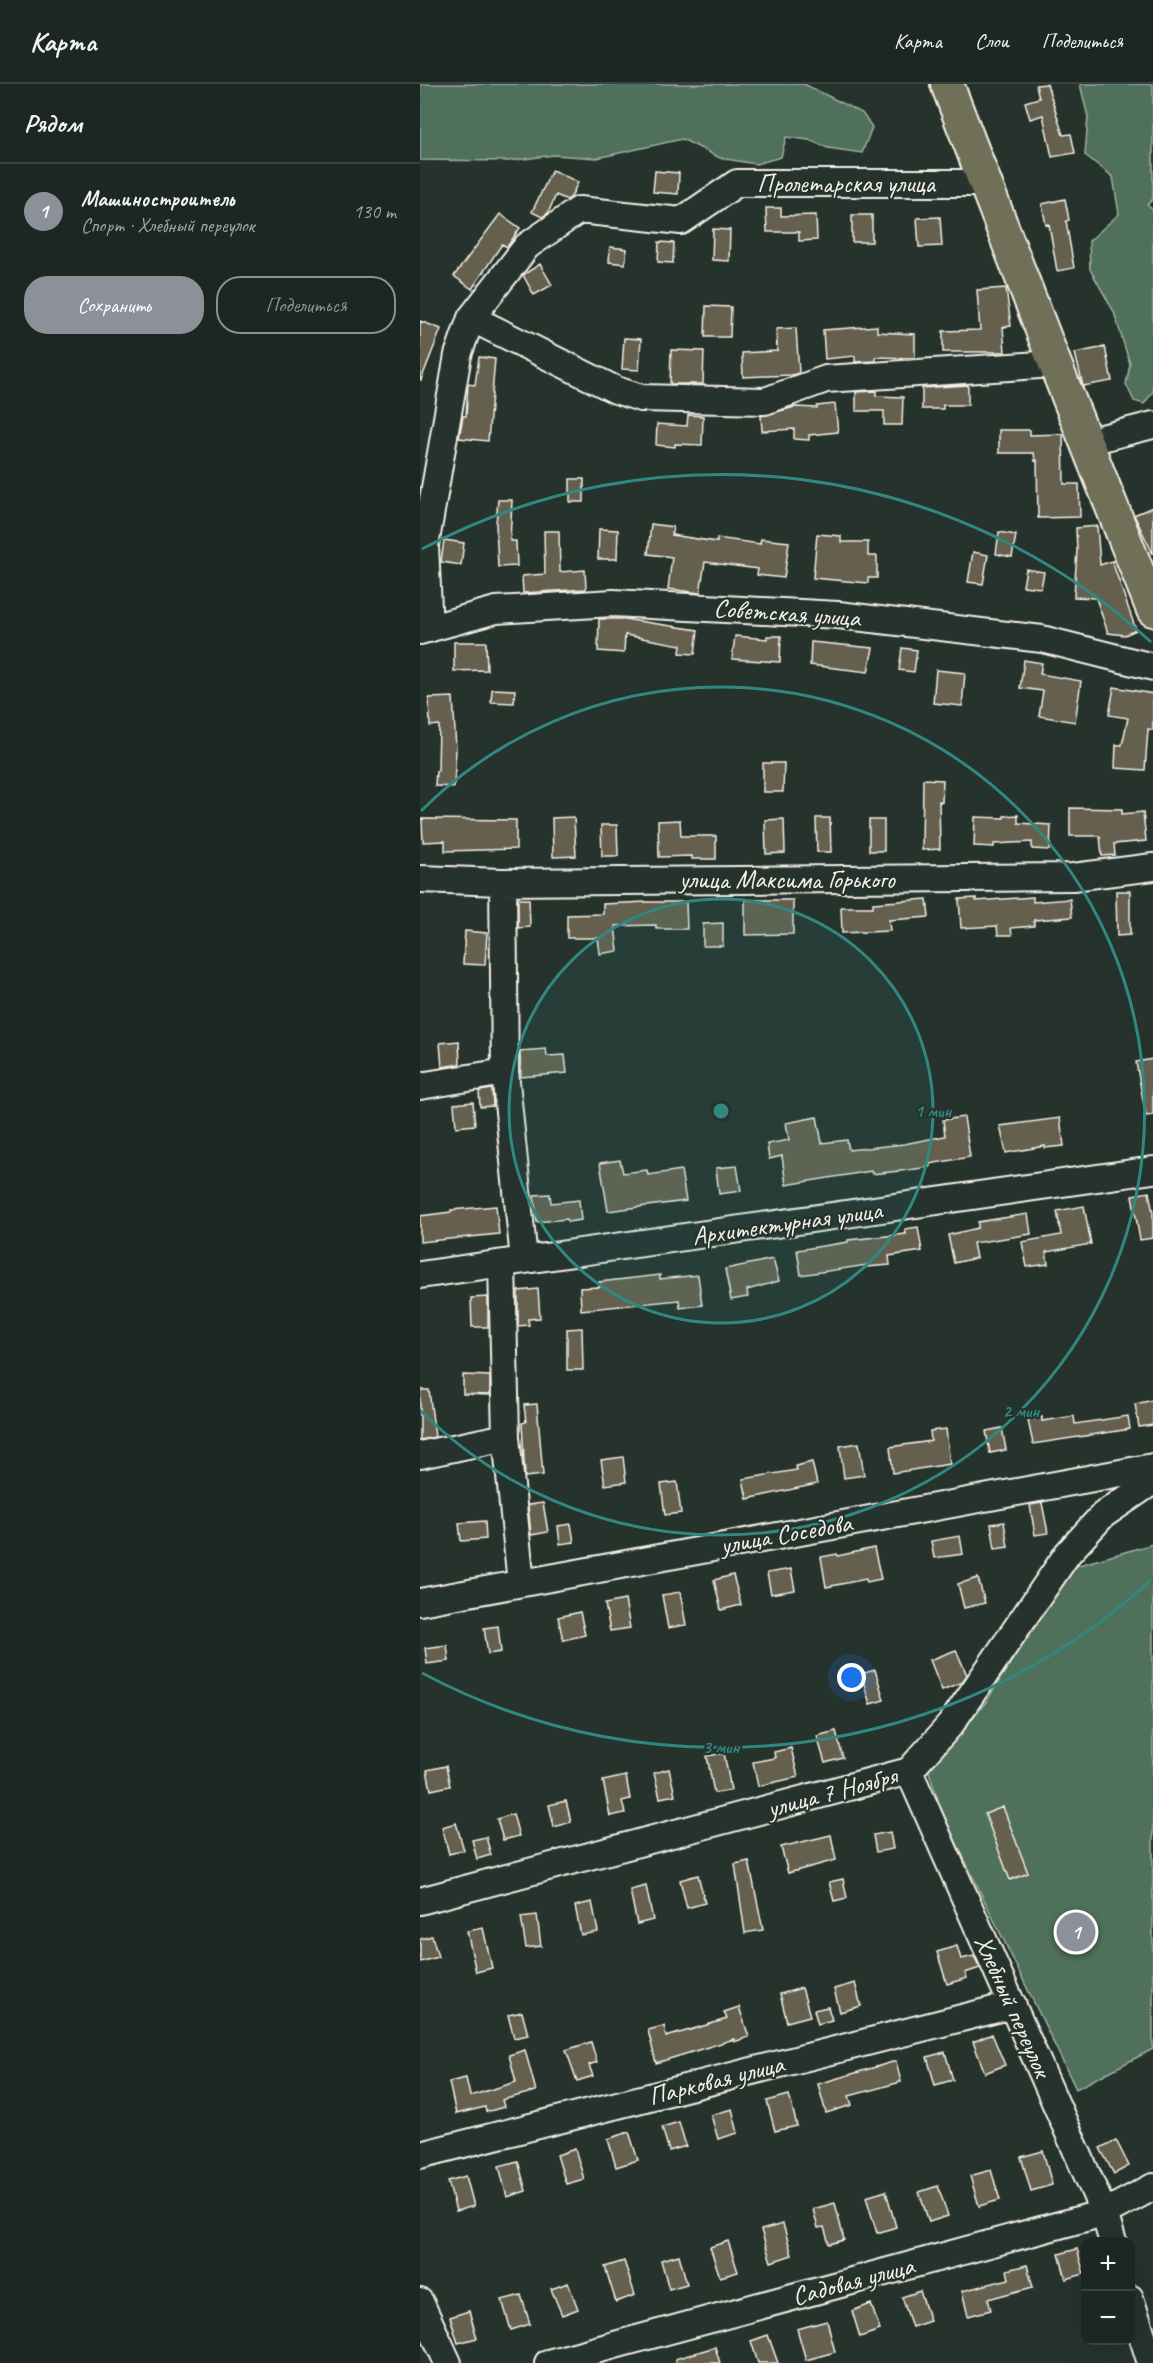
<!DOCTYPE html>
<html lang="ru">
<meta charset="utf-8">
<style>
:root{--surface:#1c2622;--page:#29322f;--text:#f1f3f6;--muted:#a0a5a5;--line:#3a4340;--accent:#8c9099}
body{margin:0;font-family:Caveat,sans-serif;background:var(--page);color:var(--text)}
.controls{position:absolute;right:18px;bottom:18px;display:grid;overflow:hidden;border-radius:12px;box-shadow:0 6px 24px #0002}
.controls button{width:54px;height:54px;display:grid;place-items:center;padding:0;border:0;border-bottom:2px solid var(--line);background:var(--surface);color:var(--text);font:30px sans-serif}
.you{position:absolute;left:432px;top:1594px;width:21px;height:21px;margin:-15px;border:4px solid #fff;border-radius:50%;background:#1a73e8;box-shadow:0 0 0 9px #1a73e833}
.badge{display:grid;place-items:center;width:39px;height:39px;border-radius:50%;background:var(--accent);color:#fff;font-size:20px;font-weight:700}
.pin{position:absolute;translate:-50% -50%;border:3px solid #fff;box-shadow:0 2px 6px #0006}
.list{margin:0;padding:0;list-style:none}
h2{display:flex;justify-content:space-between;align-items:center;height:78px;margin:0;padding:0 24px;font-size:26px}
h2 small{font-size:20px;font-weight:400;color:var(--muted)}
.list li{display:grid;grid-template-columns:39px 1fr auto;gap:18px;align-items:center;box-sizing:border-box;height:96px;padding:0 24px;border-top:2px solid var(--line)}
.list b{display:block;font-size:22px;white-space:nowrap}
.list p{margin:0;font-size:20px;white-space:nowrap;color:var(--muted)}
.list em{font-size:20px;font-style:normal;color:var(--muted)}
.actions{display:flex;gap:12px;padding:18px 24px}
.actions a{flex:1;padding:14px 0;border:2px solid var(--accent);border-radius:24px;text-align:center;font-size:21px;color:var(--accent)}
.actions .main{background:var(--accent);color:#fff}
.map{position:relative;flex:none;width:733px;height:2279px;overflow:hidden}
header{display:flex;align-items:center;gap:36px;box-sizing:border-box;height:84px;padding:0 30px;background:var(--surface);border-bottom:2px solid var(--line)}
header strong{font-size:28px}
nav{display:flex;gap:33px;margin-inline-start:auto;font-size:21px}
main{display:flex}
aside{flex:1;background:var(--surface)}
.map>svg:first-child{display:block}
</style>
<header>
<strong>Карта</strong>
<nav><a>Карта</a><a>Слои</a><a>Поделиться</a></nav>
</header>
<main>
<aside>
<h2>Рядом<small></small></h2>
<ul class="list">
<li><span class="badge">1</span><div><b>Машиностроитель</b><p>Спорт · Хлебный переулок</p></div><em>130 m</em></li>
</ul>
<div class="actions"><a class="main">Сохранить</a><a>Поделиться</a></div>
</aside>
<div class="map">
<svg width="733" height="2279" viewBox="0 0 733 2279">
<rect width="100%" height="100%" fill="#26332d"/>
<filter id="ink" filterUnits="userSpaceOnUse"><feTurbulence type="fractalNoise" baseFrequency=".0167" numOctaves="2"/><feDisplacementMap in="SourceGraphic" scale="12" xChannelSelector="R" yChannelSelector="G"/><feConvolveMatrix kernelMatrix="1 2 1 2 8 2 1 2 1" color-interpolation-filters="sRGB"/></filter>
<g filter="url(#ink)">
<path fill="#50705a" stroke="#a2b0a1" stroke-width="1.5" d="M0 0H384L442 29 452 43 442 69 408 64 389 56 366 53 361 73 336 80 300 74 262 55 177 74 134 71 88 77 0 76Z
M660 0H733V115L727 121 733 126V308L724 320 714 317 706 300 710 280 694 228 670 185 669 157 699 130 693 93 665 71 668 33Z
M733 1460V1965L656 2005 523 1731 508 1685 566 1618 649 1484Z"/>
<path fill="#655f4e" stroke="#f4f1e8" stroke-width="1.5" d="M627 0 643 51 651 50 655 69 632 73 623 31 610 35 605 18 619 14 616 1Z
M132 86 158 98 151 113 147 116 136 111 128 129 122 133 112 128Z
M235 87 259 89 258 110 233 108Z
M645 115 649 136 646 137 654 184 637 187 629 140 626 141 622 120Z
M346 124H361V132L396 131 397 156 379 157V148H347Z
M80 130 100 144 87 163 82 160 52 205 34 192Z
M432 131H452V158H432Z
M520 133 522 162 499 163 497 134Z
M293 145 310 146 309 177 292 176Z
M239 158 254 159 253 179 238 178Z
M190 163 207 165 205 180 189 178Z
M120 180 132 201 114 211 103 191Z
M586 204 591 242 583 243 585 268H523V247L560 246 557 206Z
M286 222 311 223 310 253H285Z
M0 237 21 245 1 296H0Z
M457 242V248L495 250V274L455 273 456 277 435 278V272L405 275 403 246Z
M376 244 379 289 372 291 323 293 322 269 357 267 356 245Z
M204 254 221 255 219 286 202 285Z
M685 263 692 297 663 302 655 269Z
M251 266 284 267 283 300H250Z
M59 273 75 275 68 357 39 354 43 332H46L48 300 55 301Z
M548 301V321H523V325H502V304Z
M456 307V312L483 313 482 341H464V327H436V308Z
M415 320 418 348 389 351V356L374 355V345L342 347 341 332 375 323 397 324V322Z
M268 331 283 332 282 361 255 360V363L236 361 237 340 267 342Z
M579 346H610V351L643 350 644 400H659L660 433 618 434 617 376 615 377 614 369H579Z
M150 395H164V418H150Z
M78 416H92L90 457H96L97 482 78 483 76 440Z
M733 423V470L714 431Z
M231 440 253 443 252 451 297 458V454L340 460 341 455 369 458 364 494 337 491 338 485 285 478 280 509 248 505 252 473 228 470Z
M677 442 680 481 692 477 716 546 705 551 688 549 676 514 654 513 657 466 656 444Z
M179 445 198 446 197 475H178Z
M124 447H139L140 488 165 486 166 505 103 509 102 492 125 490Z
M579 448 596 451 592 473 576 470Z
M397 450 421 452V458H448V472H457V494H448V499L393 494Z
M24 456 44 459 41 481 21 478Z
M553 468 568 471 563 500 548 498Z
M606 485 624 488 621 504 603 502Z
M179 535H204L278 546 275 570 260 569 261 561 205 551 204 569 178 567Z
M315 552 347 555V552H361L360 578 312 575Z
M34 558H66L67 586 34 587Z
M391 558 453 564 448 588 390 581Z
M482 564 497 566 494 588 479 586Z
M604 576 622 579 620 590 661 597 655 638 619 632 623 607 600 604Z
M516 586 545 589 542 622 513 619Z
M694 603 733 610V646L728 645 725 686 695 684 696 661H702L708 634 689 631Z
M72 605 95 606 94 619 71 618Z
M33 613 36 665 34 703 15 702 16 687H18L19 641 10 642 9 614Z
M343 679H364L363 708H343Z
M503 695 523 696 522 718 519 717 520 765 502 766Z
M650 724 702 725V730L723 728 726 757 694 760 695 771 682 772 680 752H650Z
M598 731V739L631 741 630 766 612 765V758L574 760V763L554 762 555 733 584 734V732Z
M154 733 156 772 133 773 132 734Z
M396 734H410L411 768H397Z
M2 735 96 736V765L25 767V757L3 758Z
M364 735 365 769 346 770 345 736Z
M260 736 261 752H296V775H272V772L239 773 238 737Z
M449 736H464V767H449Z
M181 741H197L198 772H182Z
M696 807H710V851L697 852Z
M613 813V818L650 815 652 833 614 836V842L591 844 592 851H578L577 842 541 844 539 815 556 814V817Z
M98 815H109L110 843 98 844Z
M507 815 509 833 469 836 470 847 422 849 421 823H453V819Z
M325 816H373V850L325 851Z
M227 818H266L267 845H236V841L195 842 198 867 180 870 178 854H147V831L183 830V820Z
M303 839V862H283V840Z
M45 847 67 849 65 881 43 880Z
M39 957 40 980 22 983 20 959Z
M126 965 127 972 145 971 147 989 101 993 100 967Z
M733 975V1031L726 1032 716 978Z
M72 1005 73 1022 60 1023 59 1007Z
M53 1018 55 1041 36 1043 34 1020Z
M397 1033 402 1059 427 1056 429 1066 484 1060 525 1052 523 1036 544 1033 550 1073 509 1080 510 1083 489 1086 452 1090 451 1087 366 1101 362 1072 349 1075 347 1060 369 1056 366 1039Z
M640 1034 644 1062 625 1064V1062L586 1069 580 1042Z
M200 1076 203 1089 227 1086 228 1091 261 1086 266 1117 188 1127 180 1079Z
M317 1082 321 1107 299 1110 296 1084Z
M729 1108 733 1129V1154L720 1156 712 1111Z
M130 1110 131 1119 159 1116 161 1136 148 1138 147 1135 117 1138 114 1111Z
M76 1122 79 1150 0 1158V1132L31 1128V1126Z
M664 1122 671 1160 626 1168 628 1180 607 1183 602 1158 641 1151 637 1127Z
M608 1130 611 1150 553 1159 556 1174 534 1179 528 1151 558 1144V1138Z
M498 1143 502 1167 469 1172 470 1181 447 1183V1181L381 1191 377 1166 428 1158V1156L486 1150 485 1145Z
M353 1175 359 1197 327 1206 328 1213 311 1216 305 1185Z
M240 1191V1195L278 1191 282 1221 260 1224 259 1216 161 1226 160 1204 180 1203 179 1198Z
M118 1205 120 1234 108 1235 109 1241 98 1242V1207Z
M68 1213V1243H52L51 1214Z
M162 1244 163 1286H147V1245Z
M43 1291 70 1292V1311L43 1310Z
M0 1306H9L15 1353 0 1356Z
M733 1316V1341L719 1343 715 1320Z
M117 1320 123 1391 105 1393 102 1339 106 1338 104 1321Z
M654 1332 655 1340 708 1332 710 1345 613 1360 608 1336 622 1333V1337Z
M582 1344 586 1366 570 1369 566 1347Z
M526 1345 530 1380 473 1389 470 1363 511 1357 510 1347Z
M439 1359 444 1391 424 1394 420 1362Z
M203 1373 206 1398 185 1401 181 1376Z
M392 1378 397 1400 327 1415 323 1395 377 1386 376 1382Z
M257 1398 261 1429 245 1431 241 1400Z
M123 1419 128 1448 111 1451 108 1421Z
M622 1419 628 1449 615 1451 610 1421Z
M65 1437 66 1455 41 1457 39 1439Z
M584 1438 588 1463 575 1465 571 1440Z
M151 1440 154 1458 140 1460 138 1442Z
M540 1452 543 1470 514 1474 511 1457Z
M454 1464 461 1495 447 1498 446 1495 406 1503 401 1473 417 1470 418 1472Z
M371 1485 375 1506 351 1510 347 1489Z
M313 1491 321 1521 301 1526 294 1496Z
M558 1494 565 1519 544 1524 538 1500Z
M260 1508 266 1541 248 1544 242 1511Z
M205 1516 210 1544 190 1547 185 1520Z
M160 1528 165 1551 143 1556 138 1533Z
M78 1542 81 1568 68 1570 64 1544Z
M27 1561 29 1577 7 1580 5 1564Z
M536 1566 547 1591 542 1598 522 1606 510 1576Z
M455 1586 464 1616 450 1620 441 1590Z
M416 1647 423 1674 405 1679 397 1652Z
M371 1664 378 1693 338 1702 333 1678 355 1674 354 1668Z
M304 1669 311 1706 294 1709 287 1672Z
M26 1682 30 1702 11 1706 7 1686Z
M249 1685 255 1711 240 1714 234 1689Z
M206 1692 210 1715 202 1717 205 1729 190 1732 183 1697Z
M146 1717 151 1738 134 1743 129 1721Z
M583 1723 608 1789 590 1796 565 1730Z
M93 1730 99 1752 83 1756 77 1735Z
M36 1739 44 1766 29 1770 22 1743Z
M470 1748 473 1765 456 1768 453 1751Z
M411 1751 416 1776 368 1789 361 1763Z
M66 1753 71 1771 57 1775 52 1756Z
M329 1777 343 1846 325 1849 315 1780Z
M278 1791 285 1819 267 1824 260 1796Z
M423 1795 427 1814 414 1817 409 1798Z
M226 1802 233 1836 217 1840 210 1806Z
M172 1818 178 1848 161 1851 155 1822Z
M117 1831 121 1862 106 1864 101 1833Z
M63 1844 72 1884 56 1888 47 1847Z
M12 1852 18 1873 0 1878V1855Z
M537 1862 541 1875 554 1872 560 1884 545 1889 547 1894 527 1900 517 1868Z
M435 1899 441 1922 420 1928 414 1905Z
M382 1904 390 1932 367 1938 360 1910Z
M319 1923 329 1953 314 1958V1955L236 1979 228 1946 244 1942 246 1953 307 1935 304 1928Z
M408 1923 412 1936 398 1940 394 1926Z
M102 1928 108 1951 94 1954 88 1931Z
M572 1950 585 1981 565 1989 553 1958Z
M171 1958 177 1978 169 1981 173 1992 157 1997 146 1966Z
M105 1966 116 2007 82 2016 84 2023 66 2028 65 2023 36 2030 29 1998 46 1994 50 2012 96 1998 89 1971Z
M525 1968 533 1996 515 2001 507 1973Z
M476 1977 481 1998 429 2012 432 2021 406 2029 398 2000Z
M369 2011 377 2042 355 2047 347 2017Z
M312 2025 318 2049 298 2055 291 2031Z
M259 2038 266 2062 249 2067 242 2043Z
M209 2048 218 2076 196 2083 188 2055Z
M696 2056 709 2082 694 2090 680 2064Z
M155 2065 164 2095 146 2100 137 2071Z
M623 2067 632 2101 611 2107 601 2073Z
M98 2077 106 2107 87 2113 79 2082Z
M571 2086 580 2116 559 2122 550 2092Z
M46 2092 54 2122 36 2127 28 2097Z
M518 2102 528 2132 509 2138 499 2108Z
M466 2107 476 2143 457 2149 446 2113Z
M415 2119 424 2156 409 2160 404 2143 398 2144 393 2125Z
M363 2140 372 2171 351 2178 341 2146Z
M308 2157 318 2188 300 2193 290 2163Z
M657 2165 664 2190 646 2195 639 2170Z
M259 2171 267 2200 249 2205 241 2176Z
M204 2177 215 2211 196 2218 185 2183Z
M607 2181 613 2203 568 2215 571 2226 548 2232 542 2207 589 2195 587 2186Z
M148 2199 158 2225 142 2231 131 2205Z
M500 2207 510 2237 492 2243 482 2213Z
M101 2211 110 2240 91 2246 82 2216Z
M451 2220 460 2246 440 2253 432 2227Z
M49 2227 57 2254 38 2259 30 2233Z
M407 2237 415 2268 386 2276 377 2245Z
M348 2251 358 2279H338L331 2257Z
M295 2263 300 2279H255V2275Z"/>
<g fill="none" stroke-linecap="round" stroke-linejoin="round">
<g stroke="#f4f1e8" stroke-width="30">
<path id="minor" d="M51 234 196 306 221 314 345 317 406 295 635 280
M666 358 733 341
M9 545 5 462 38 271 51 234 107 162 159 126 261 137 317 99H566
M0 547 76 526 193 519 418 531 622 555 733 583
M0 795 82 798 653 793 733 783
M83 798 85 988 104 1176
M0 1002 85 988
M82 1180 86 1353 101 1499
M0 1191 733 1086
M0 1371 86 1353
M0 1518 733 1383
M489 1687 684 2129 693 2158
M0 1817 489 1687 531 1640 648 1469 683 1431 733 1397
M0 2071 593 1921
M710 2214 731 2279
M0 2218 28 2279
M128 2279 684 2129 733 2103"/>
</g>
<g stroke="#f4f1e8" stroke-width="36">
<path id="major" d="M527 0 635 280 733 526"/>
</g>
<use href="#minor" stroke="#26332d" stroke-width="26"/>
<use href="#major" stroke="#706f59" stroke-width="32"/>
</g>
</g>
<circle cx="301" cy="1027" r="212" fill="#318880" fill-opacity=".12"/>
<g fill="none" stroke="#318880" stroke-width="3">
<circle cx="301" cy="1027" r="212"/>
<path d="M1 727A424 424 0 1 1 1 1327"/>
<path d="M731 1496A636 636 0 0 1 2 1589M2 465A636 636 0 0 1 731 558"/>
</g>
<g text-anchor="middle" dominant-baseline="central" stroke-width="4.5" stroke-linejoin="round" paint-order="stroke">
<g font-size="26" fill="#f4f1e8" stroke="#26332d">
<text x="426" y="99">Пролетарская улица</text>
<text transform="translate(367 529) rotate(4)">Советская улица</text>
<text x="367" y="795">улица Максима Горького</text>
<text transform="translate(367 1139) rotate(-8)">Архитектурная улица</text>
<text transform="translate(366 1450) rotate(-10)">улица Соседова</text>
<text transform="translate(412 1708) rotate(-15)">улица 7 Ноября</text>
<text transform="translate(593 1922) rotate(66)">Хлебный переулок</text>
<text transform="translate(296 1996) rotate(-14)">Парковая улица</text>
<text transform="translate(433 2197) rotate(-15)">Садовая улица</text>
</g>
</g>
<circle cx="301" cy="1027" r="9" fill="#318880" stroke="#26332d" stroke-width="3"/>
<g font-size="18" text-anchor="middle" font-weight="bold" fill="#318880" stroke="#26332d" stroke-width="4.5" stroke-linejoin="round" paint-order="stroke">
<text x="513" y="1033">1 мин</text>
<text x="601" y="1333">2 мин</text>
<text x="301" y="1669">3 мин</text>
</g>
</svg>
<div class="controls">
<button>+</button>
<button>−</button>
</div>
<div class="you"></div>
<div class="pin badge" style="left:656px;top:1848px">1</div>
</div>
</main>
